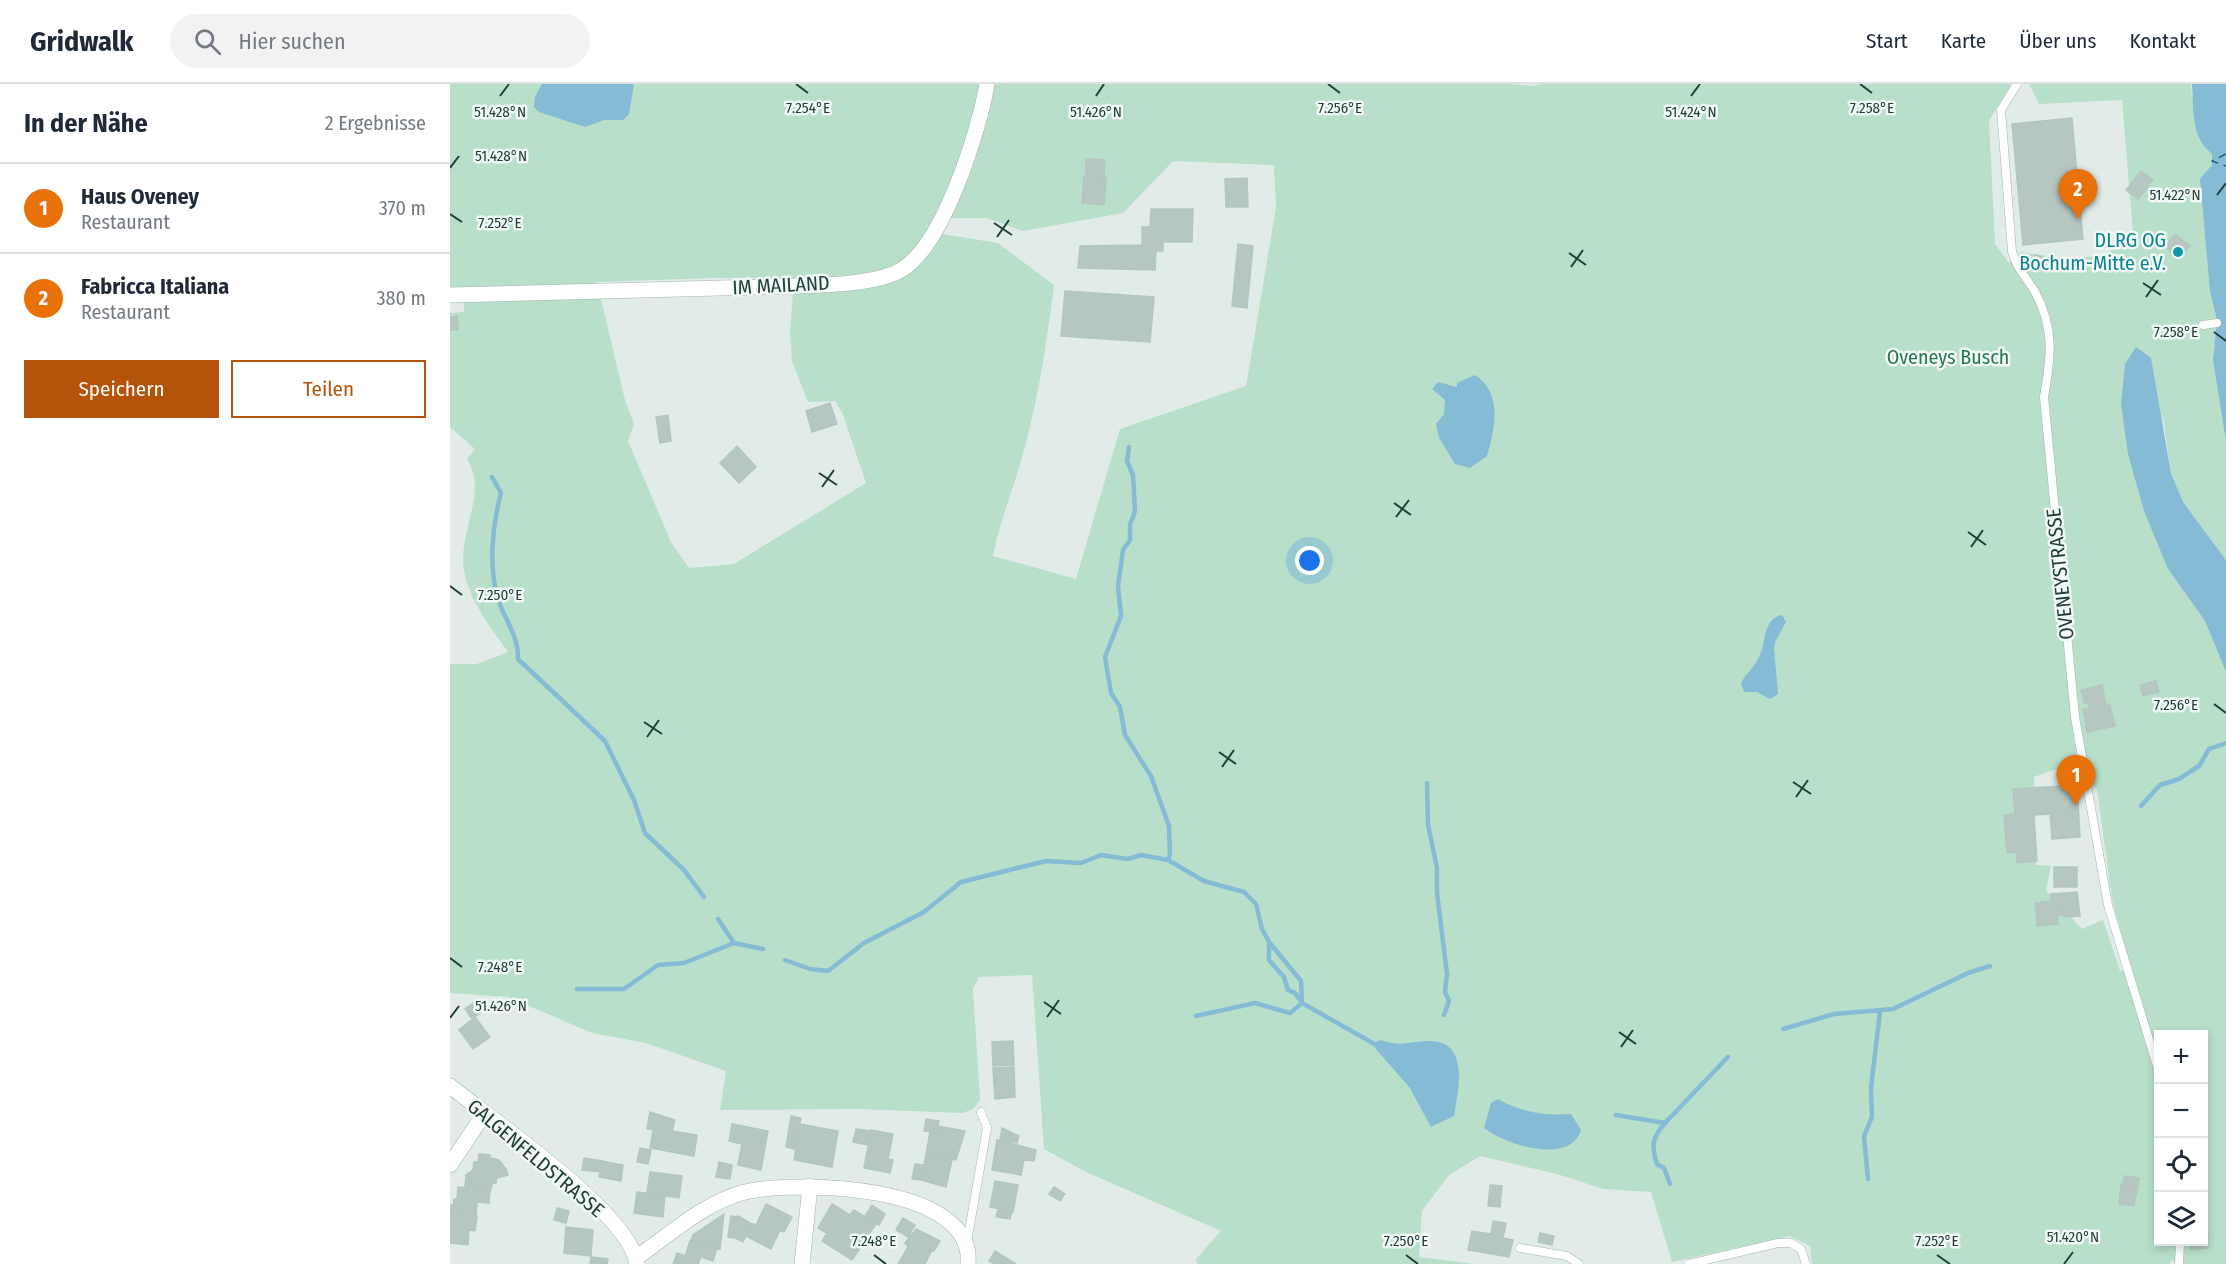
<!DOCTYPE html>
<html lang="de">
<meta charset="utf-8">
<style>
:root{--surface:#fff;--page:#f2f2f3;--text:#1f2937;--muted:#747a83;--line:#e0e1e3;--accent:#b45309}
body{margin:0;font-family:"Fira Sans Condensed",sans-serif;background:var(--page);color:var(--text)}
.controls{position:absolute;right:18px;bottom:18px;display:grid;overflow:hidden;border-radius:0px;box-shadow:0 3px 9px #0003}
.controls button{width:54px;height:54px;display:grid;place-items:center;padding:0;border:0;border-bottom:2px solid var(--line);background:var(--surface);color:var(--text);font:30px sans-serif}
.you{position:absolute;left:860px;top:477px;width:21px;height:21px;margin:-15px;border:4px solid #fff;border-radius:50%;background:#1a73e8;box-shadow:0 0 0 9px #1a73e833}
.badge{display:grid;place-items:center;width:39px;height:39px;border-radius:50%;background:var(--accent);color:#fff;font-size:20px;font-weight:700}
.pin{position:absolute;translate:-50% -50px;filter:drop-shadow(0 2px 3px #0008)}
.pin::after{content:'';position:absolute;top:32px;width:21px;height:18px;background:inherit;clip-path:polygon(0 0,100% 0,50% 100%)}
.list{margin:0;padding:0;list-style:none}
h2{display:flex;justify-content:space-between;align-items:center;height:78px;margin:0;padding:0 24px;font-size:26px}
h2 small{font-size:20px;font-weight:400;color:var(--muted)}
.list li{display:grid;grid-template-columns:39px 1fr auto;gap:18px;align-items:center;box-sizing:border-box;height:90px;padding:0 24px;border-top:2px solid var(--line)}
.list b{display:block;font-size:22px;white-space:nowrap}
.list p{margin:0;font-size:20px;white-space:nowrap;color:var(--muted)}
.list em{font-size:20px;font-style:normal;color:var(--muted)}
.actions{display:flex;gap:12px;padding:18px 24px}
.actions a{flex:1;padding:14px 0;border:2px solid var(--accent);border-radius:0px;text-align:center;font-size:21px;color:var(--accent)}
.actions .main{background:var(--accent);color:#fff}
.icon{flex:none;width:33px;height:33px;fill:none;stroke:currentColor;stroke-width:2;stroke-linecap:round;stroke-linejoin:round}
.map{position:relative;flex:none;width:1776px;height:1180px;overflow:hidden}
header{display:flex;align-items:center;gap:36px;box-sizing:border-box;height:84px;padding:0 30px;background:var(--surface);border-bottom:2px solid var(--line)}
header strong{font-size:28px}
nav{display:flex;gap:33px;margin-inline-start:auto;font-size:21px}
.search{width:420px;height:54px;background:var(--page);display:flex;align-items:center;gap:15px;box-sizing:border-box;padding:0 21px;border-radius:33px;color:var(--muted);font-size:22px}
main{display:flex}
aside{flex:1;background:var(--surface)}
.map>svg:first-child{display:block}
</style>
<header>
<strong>Gridwalk</strong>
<div class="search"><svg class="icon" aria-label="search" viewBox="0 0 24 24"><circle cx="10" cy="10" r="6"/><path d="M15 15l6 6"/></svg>Hier suchen</div>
<nav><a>Start</a><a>Karte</a><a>Über uns</a><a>Kontakt</a></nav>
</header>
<main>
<aside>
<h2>In der Nähe<small>2 Ergebnisse</small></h2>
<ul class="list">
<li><span class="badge" style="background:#e8710a">1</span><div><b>Haus Oveney</b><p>Restaurant</p></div><em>370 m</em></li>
<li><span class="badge" style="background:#e8710a">2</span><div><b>Fabricca Italiana</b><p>Restaurant</p></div><em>380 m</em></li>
</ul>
<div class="actions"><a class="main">Speichern</a><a>Teilen</a></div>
</aside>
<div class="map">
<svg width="1776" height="1180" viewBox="0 0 1776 1180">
<rect width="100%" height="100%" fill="#e1ece9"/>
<path fill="#b8dfc9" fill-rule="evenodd" d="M0 0H1061L1081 2 1092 0H1561L1539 37 1545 160 1559 179 1570 168 1617 175 1656 171 1683 149 1672 16 1589 20 1579 0H1741L1742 12 1762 70 1760 207 1767 236 1763 276 1776 358V476L1733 418 1721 389 1712 327 1718 485 1755 537 1776 588V1180H1729L1721 1176 1720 1180H1362L1360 1162 1340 1152 1222 1178 1201 1108 1153 1105 1107 1090 1030 1072 999 1091 972 1127 969 1173 1025 1180H747L746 1175 771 1147 636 1088 594 1065 582 891 529 893 523 905 530 1016 523 1025 513 1029 407 1025 270 1026 276 987 196 959 142 949 58 913 0 909V580H27L58 568C38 539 13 510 13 473 14 440 36 405 17 375L25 365 0 343V229L14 228 13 205 0 206ZM723 77 824 81 826 123 796 302 670 345 626 495 543 472C550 435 565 402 574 366 589 311 597 257 604 201L548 159 492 150 501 134H537L573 147 673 129ZM263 194H344L340 249 342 277 358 318 385 317 392 328 416 399 284 480 239 484 221 458 178 357 184 340 175 316 147 198ZM1620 680 1647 705 1662 815 1681 886 1670 887 1653 836 1632 845 1596 806 1601 782 1586 781 1584 693ZM1708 950H1754V1158H1708Z"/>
<path fill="#85bbd4" d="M92 0H184L179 30 173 36H154L135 43 89 28 84 23 85 13Z
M1742 0H1776V358L1763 276 1767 236 1760 207 1750 95 1762 81V70C1740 52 1744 26 1742 0Z
M1686 263 1701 274 1721 389 1733 418 1776 476V588L1755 537 1718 485 1694 427 1678 370 1671 320 1675 280Z
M1025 291C1053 309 1045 345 1037 372L1020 384 1005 380 989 354 986 340 994 330 995 316 982 305 988 298 1007 303V299Z
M1332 531 1336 538 1325 558 1324 564 1328 610 1320 615 1307 608H1294L1291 599C1296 589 1306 582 1310 571 1316 558 1313 534 1332 531Z
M931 956C951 963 957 958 977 957 1021 955 1008 1006 1004 1032L981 1043 960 1004 925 964 924 959Z
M1048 1015C1071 1028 1094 1032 1121 1030L1131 1046C1120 1082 1054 1060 1034 1044L1041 1019Z"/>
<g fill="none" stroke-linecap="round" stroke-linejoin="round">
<path stroke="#85bbd4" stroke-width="4.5" d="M679 363 677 377 683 391 685 427 680 441V456L673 466 668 502 671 532 655 573 661 609 670 623 675 651 701 692 719 742 720 770 718 776
M42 393 51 409C42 442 38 485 49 518 56 537 69 554 68 575L155 657 184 716 195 749 234 786 254 813
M977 699 978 741 987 784V809L997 890 995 908 999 917 994 931
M1691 722 1710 701 1729 695 1749 682 1759 665 1776 659
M268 835 284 859
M284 859 313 865
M335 876 360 885 378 887 414 859 474 828 511 798 596 777 631 779 651 771 678 775 691 771 718 776 754 797 794 808 806 820 812 845 819 858 851 897 852 919 928 962
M127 905H174L208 881 234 879 284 859
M746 932 805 919 840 929 852 919 845 909 838 906 834 893 819 876V858
M1333 945 1384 930 1443 925 1518 889 1540 882
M1166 1031 1215 1039 1278 973
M1215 1039C1202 1054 1201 1061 1207 1080L1214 1084 1220 1100
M1418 1095 1414 1052 1422 1033 1421 1004 1430 928"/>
<path stroke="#175b7d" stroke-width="1.5" stroke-dasharray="8 6" stroke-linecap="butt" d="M1776 70 1762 77 1776 82"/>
</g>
<path fill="#b6c7c2" stroke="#b3c6c1" stroke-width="1.5" d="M1622 34 1633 155 1573 161 1562 40Z
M636 75 655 76 654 93 636 92Z
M1691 87 1703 96 1688 115 1676 106Z
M634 92 656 93 654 121 632 119Z
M797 94 798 123H776L775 95Z
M701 125H743L742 158H713V167H706L705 186 628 184 630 162 692 161V143H700Z
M1725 150 1740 162 1729 174 1715 162Z
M788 160 803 162 797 224 782 222Z
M1585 171 1594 173 1595 181 1587 185 1581 179Z
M615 207 704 213 700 258 611 252Z
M7 232 8 246H0V233Z
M380 319 387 340 362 348 356 327Z
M218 331 221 357 210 359 206 333Z
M287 362 306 383 289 399 270 379Z
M1706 597 1709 608 1693 612 1690 601Z
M1652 601 1656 622 1660 621 1665 642 1637 648 1633 626 1639 624 1638 618 1634 619 1631 606Z
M1627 701 1630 753 1602 755 1600 730 1584 731 1587 777 1567 779 1566 768 1557 769 1554 731 1565 730 1563 705Z
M1604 783H1627V803H1604Z
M1627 808 1630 832 1614 833V830L1608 831 1607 817H1601V810Z
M1601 817H1607L1608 840 1587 842 1585 819Z
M27 916 34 926 22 935 15 925Z
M25 933 40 953 23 965 9 946Z
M563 957 564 981 543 982 542 958Z
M564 983 565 1013 545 1015 543 984Z
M200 1028 225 1036 222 1047 247 1051 244 1072 200 1064 203 1046 197 1045Z
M341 1032 351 1034 345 1065 336 1063Z
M476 1035 489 1037 486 1049 474 1047Z
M282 1040 318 1047 311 1086 288 1081 292 1060 279 1057Z
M350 1040 388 1047 382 1083 344 1076Z
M488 1042 515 1047 506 1076 476 1071 480 1048 487 1050Z
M552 1044 569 1052 567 1059 550 1056Z
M406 1045 420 1047 418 1061 403 1058Z
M421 1046 443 1050 438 1075 443 1076 440 1089 414 1084Z
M547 1056 586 1066 584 1077 574 1076 571 1091 542 1086Z
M190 1064 201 1066 198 1080 187 1078Z
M29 1070 40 1071V1074L49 1076 56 1085 58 1091 47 1094 46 1099H42L41 1106 15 1103 16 1091 23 1086 24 1078H28Z
M476 1071 502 1076 496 1103 471 1096Z
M134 1074 152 1077 151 1088 132 1086Z
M152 1077 173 1081 171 1097 149 1093Z
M269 1078 282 1081 280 1095 266 1093Z
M465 1080 473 1081 471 1096 462 1095Z
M200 1088 232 1092 229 1114 197 1109Z
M1674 1092 1689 1094 1688 1102 1673 1100Z
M545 1097 568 1101 563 1128 540 1123Z
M1671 1100 1688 1102 1684 1122 1669 1120Z
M1040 1101 1052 1102 1050 1123 1038 1122Z
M8 1103 40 1106 39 1119 27 1118 26 1133 0 1130V1121H3L4 1115H7Z
M604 1103 615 1110 610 1117 599 1110Z
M187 1108 215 1112 213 1133 184 1129Z
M316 1120 342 1133 334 1148 330 1146 321 1165 296 1152 303 1140 306 1141Z
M382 1120 400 1131 404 1126 426 1140 402 1176 372 1157 377 1149 368 1144Z
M422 1121 435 1130 429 1141 415 1132Z
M107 1124 119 1127 116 1139 104 1136Z
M548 1125 562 1127 560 1135 546 1133Z
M274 1130 270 1165 241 1156 243 1151Z
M0 1131 27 1133 25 1147 19 1146 18 1161 0 1159Z
M281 1132 288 1133 285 1154 278 1153Z
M288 1132 302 1140 293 1158 285 1154Z
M453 1134 465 1141 458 1153 446 1146Z
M1043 1137 1056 1139 1053 1154 1063 1156 1059 1173 1018 1166 1022 1147 1041 1150Z
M116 1143 143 1146 141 1172 114 1169Z
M466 1145 490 1157 484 1167 482 1166 475 1180H448L458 1163 455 1159Z
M1754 1145H1757L1758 1164 1740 1165 1739 1158H1754Z
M1090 1149 1104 1152 1102 1161 1088 1158Z
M240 1157 267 1164 263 1177 251 1173 248 1180H223L227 1169 235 1172Z
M545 1167 566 1180H544L539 1177Z
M141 1173 158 1175 157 1180H140Z"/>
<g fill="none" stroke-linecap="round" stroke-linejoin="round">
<g stroke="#a3b4b1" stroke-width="9">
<path id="service" d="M1567 0 1551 26 1562 167C1565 182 1577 194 1585 208 1605 245 1601 273 1594 313L1625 633 1658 821 1708 985
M1753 241 1767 239
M517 1158 537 1044 531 1028
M1070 1164 1117 1172 1129 1180
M1239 1180 1328 1159H1341L1351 1165 1356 1180
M1729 1180 1730 1158"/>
</g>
<g stroke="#a3b4b1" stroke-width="16">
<path id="minor" d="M0 211C103 208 206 206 308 203 347 201 420 204 451 186 493 162 529 47 537 0
M0 1002C42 1036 180 1129 187 1180
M0 1081 34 1030
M186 1174C219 1151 255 1118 295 1108 346 1096 526 1100 518 1180
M352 1180 360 1102"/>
</g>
<use href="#service" stroke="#fff" stroke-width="8"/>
<use href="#minor" stroke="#fff" stroke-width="15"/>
</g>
<path fill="none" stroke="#203e3a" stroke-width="2" d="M346 0 358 9M878 0 890 9M1410 0 1422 9M50 12 59 0M646 12 654 0M1241 12 1250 0M0 84 9 72M1767 111 1776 99M0 130 12 138M544 139 562 151M547 153 559 136M1119 169 1136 181M1121 183 1133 166M1693 199 1711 211M1696 213 1708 196M1764 248 1776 257M369 389 387 401M372 403 384 386M944 419 961 431M946 433 959 416M1518 448 1536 461M1521 463 1533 446M0 502 12 511M1764 620 1776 629M194 638 212 650M197 653 209 636M769 668 786 680M772 683 784 666M1343 698 1361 710M1346 713 1358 696M0 874 12 883M594 918 611 930M597 933 609 916M0 934 9 922M1169 948 1186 960M1171 963 1183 946M424 1171 436 1180M956 1171 968 1180M1487 1171 1500 1180M1614 1180 1623 1168"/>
<circle fill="#0f9aa8" stroke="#f1f8f6" stroke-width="2" cx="1728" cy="168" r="6"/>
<g text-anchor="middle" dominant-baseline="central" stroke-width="5" stroke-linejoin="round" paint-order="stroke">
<g font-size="20" fill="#0d838f" stroke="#f1f8f6" text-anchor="end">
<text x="1716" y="156">DLRG OG<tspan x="1716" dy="23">Bochum-Mitte e.V.</tspan></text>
</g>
<g font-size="20" fill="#203e3a" stroke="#f1f8f6">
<text transform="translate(331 201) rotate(-3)">IM MAILAND</text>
<text transform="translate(1610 490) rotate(-96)">OVENEYSTRASSE</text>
<text transform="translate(86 1074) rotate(40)">GALGENFELDSTRASSE</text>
</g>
<g font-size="20" fill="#287753" stroke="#f1f8f6">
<text x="1498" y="273">Oveneys Busch</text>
</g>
</g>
<g font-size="15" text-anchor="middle" fill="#203e3a" stroke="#f1f8f6" stroke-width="5" stroke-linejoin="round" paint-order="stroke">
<text x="358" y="29">7.254°E</text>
<text x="890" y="29">7.256°E</text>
<text x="1422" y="29">7.258°E</text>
<text x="50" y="33">51.428°N</text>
<text x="646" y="33">51.426°N</text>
<text x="1241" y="33">51.424°N</text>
<text x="51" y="77">51.428°N</text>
<text x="1725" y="116">51.422°N</text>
<text x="50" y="144">7.252°E</text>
<text x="1726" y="253">7.258°E</text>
<text x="50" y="516">7.250°E</text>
<text x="1726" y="626">7.256°E</text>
<text x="50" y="888">7.248°E</text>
<text x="51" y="927">51.426°N</text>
<text x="1623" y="1158">51.420°N</text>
<text x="424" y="1162">7.248°E</text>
<text x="956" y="1162">7.250°E</text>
<text x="1487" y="1162">7.252°E</text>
</g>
</svg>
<div class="controls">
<button>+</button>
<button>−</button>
<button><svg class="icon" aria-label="locate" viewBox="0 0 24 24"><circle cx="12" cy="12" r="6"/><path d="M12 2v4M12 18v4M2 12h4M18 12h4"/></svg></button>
<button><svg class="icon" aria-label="layers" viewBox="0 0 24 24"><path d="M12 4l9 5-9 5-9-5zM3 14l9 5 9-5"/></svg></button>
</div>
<div class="you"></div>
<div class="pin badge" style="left:1626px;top:721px;background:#e8710a">1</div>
<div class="pin badge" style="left:1628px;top:135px;background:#e8710a">2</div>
</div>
</main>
